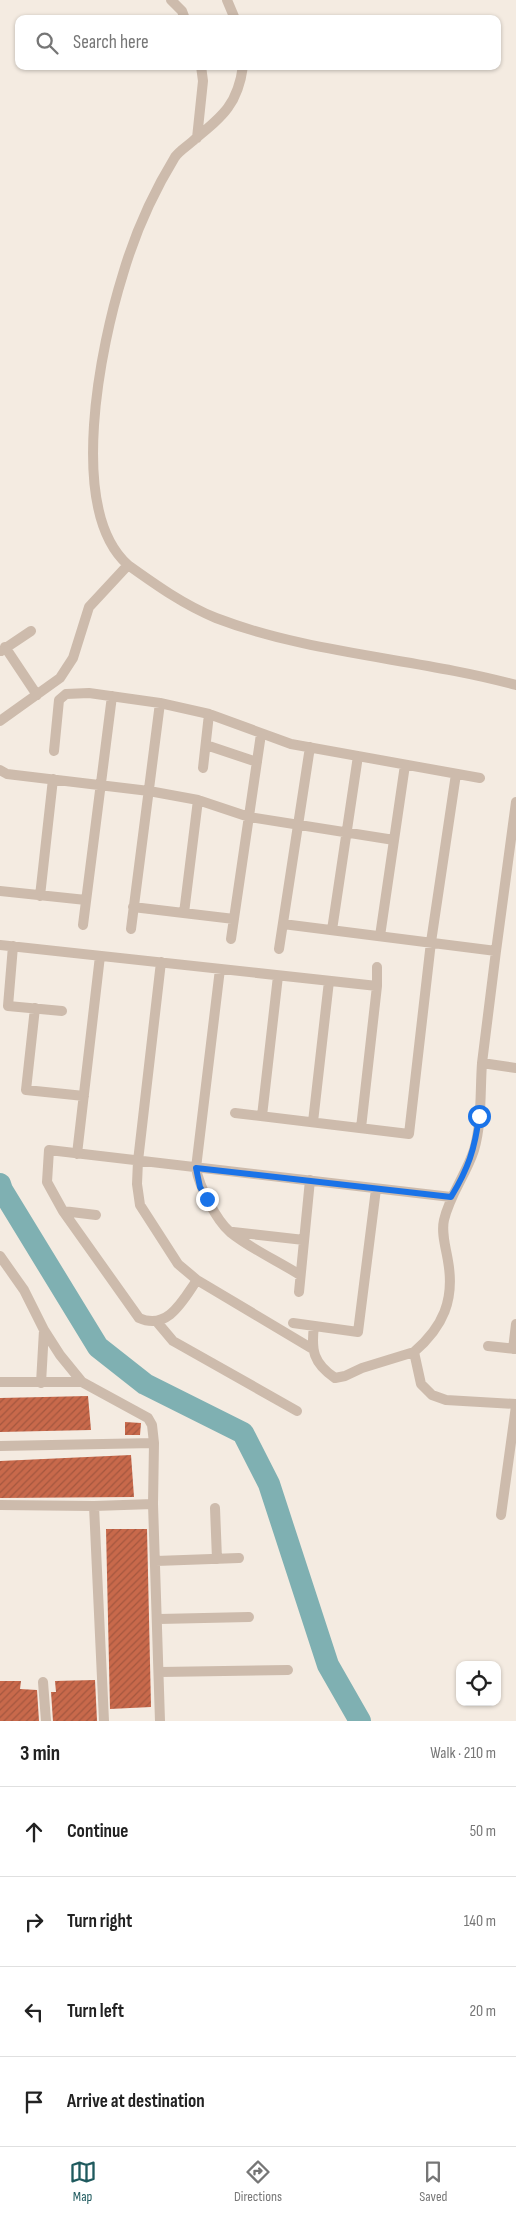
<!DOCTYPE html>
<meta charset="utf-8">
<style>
:root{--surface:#fff;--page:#f2f2f2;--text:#222;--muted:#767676;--line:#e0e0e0;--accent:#1f5a5e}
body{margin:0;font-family:"Sofia Sans Condensed",sans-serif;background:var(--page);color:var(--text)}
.controls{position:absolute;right:15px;bottom:15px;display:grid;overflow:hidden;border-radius:10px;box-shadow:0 1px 4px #0004}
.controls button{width:45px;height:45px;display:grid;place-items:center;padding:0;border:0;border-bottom:1px solid var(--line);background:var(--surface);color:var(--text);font:25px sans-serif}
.stop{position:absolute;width:15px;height:15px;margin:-11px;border:4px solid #1a73e8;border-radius:50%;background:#fff}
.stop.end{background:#1a73e8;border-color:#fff;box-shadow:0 1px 5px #0008}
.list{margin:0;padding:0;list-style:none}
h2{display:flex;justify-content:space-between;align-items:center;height:65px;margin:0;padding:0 20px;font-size:21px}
h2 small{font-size:16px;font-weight:400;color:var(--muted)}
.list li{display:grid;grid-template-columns:32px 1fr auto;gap:15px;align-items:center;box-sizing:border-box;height:90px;padding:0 20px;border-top:1px solid var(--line)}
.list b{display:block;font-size:19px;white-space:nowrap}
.list em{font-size:16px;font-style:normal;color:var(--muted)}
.icon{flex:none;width:28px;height:28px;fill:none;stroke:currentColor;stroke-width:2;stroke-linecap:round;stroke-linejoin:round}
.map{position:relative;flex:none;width:516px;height:1721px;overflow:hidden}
.search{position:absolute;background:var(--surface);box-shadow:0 1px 4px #0004;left:15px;right:15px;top:15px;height:55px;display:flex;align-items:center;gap:12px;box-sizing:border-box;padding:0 18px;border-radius:10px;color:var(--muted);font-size:19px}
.sheet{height:425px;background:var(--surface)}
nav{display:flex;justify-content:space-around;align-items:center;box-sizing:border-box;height:70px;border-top:1px solid var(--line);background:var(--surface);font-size:14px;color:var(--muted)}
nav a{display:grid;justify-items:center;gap:2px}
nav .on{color:var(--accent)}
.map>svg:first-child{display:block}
</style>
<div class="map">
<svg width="516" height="1721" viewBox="0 0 516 1721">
<defs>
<pattern id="building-hatch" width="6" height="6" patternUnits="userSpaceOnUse" patternTransform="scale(1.25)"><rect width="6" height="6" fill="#c8694b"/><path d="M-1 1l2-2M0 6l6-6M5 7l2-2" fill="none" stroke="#a4573f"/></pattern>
</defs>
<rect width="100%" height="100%" fill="#f4ebe1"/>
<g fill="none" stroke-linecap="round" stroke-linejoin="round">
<path stroke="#7fb0b2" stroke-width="22" d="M0 1184 2 1190 98 1347 145 1384 243 1433 269 1484 328 1665 360 1721"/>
</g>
<path fill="url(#building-hatch)" d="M88 1396 91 1430 0 1432V1398Z
M125 1422 141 1423 140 1435H125Z
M131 1455 134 1497 0 1498V1461Z
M106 1529H147L151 1707 110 1709Z
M95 1680 97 1721H53L51 1692H56L55 1681Z
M0 1681H21L20 1689 37 1690 39 1721H0Z"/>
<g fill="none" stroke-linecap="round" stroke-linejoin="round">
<path stroke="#cdbbac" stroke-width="10" d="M171 0 182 11 185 19
M227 0 235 19
M197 138 203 81 201 66
M128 565C156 585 184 605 216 618 313 655 417 658 516 685
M5 647 37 695
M1 651 31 631
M0 721 60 678 73 658 89 607 128 565C66 510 101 344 123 274 135 233 153 193 175 157 180 150 189 145 195 139 223 116 238 104 243 66
M206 745 257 762
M54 751 59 700 66 694 89 693 160 703 209 714 291 744 480 778
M203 768 209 714
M0 770 7 774 149 791 198 800 249 817 394 840
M0 891 86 900
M40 896 53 779
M133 907 234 919
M184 913 198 800
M283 924 496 951 482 1063 516 1068
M83 925 112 696
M131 929 160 703
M332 930 358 756
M380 936 405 765
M231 939 261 734
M0 945 377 986
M13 946 8 1006 62 1011
M279 949 310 747
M496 951 516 802
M161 962 138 1161 137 1184 140 1205 178 1264 197 1280 311 1348
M220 969 196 1168C199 1186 216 1220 230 1232 251 1249 278 1261 300 1275
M35 1008 26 1090 84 1096
M482 1063C480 1091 482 1123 474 1150 466 1175 450 1194 444 1220 441 1233 446 1248 448 1261 455 1300 443 1327 414 1352L421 1384 432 1395 446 1400 516 1404
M235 1113 409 1134 431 942 456 774
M262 1116 278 976
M313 1122 329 981
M361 1128 377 986V967
M77 1154 100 956
M63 1211 139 1318C168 1331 183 1300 197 1280
M96 1215 63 1211 47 1182 49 1150 451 1197
M233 1232 304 1240
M0 1256 24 1290 44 1330 60 1355 82 1382 148 1418 152 1425 154 1443
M299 1292 310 1180
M157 1322 173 1341 297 1411
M293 1323 358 1332 376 1189
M314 1326C311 1350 313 1363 335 1378L345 1376 362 1368 414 1352
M488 1346 516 1349
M513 1349 516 1324
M0 1382H82
M41 1383 44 1330
M0 1446 154 1443 153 1504 160 1721
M0 1505 94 1506 104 1721
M94 1506 153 1504
M215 1508 217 1559
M501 1515 516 1406
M156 1561 239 1558
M159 1619 249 1617
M160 1672 288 1670
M43 1682 46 1721"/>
</g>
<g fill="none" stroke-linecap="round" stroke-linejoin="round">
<path stroke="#1a73e8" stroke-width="6" d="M207 1199 200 1187 196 1168 451 1197C468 1169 475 1149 479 1116"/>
</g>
</svg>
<div class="controls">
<button><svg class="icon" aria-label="locate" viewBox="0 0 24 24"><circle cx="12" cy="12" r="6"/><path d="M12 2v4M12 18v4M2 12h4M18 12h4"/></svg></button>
</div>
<div class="stop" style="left:479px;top:1116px"></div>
<div class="stop end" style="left:207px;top:1199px"></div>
<div class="search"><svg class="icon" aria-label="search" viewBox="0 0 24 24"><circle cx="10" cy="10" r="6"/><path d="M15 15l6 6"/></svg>Search here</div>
</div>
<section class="sheet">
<h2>3 min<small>Walk · 210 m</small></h2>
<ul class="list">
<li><svg class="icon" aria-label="ahead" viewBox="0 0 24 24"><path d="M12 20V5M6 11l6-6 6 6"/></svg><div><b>Continue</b></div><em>50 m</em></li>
<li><svg class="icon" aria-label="right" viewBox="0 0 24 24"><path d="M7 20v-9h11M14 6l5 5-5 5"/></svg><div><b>Turn right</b></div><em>140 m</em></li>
<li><svg class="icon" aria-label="left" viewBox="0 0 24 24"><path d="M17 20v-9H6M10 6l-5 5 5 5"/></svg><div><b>Turn left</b></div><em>20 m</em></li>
<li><svg class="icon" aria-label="arrive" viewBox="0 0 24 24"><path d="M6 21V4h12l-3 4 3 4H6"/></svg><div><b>Arrive at destination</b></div></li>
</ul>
</section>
<nav>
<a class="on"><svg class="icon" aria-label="map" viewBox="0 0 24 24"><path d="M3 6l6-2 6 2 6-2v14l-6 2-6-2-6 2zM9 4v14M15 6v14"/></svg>Map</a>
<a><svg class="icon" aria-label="directions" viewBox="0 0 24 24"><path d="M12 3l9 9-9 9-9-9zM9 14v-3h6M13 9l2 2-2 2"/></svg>Directions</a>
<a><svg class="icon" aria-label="saved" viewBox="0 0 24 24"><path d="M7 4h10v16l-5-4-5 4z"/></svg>Saved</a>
</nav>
